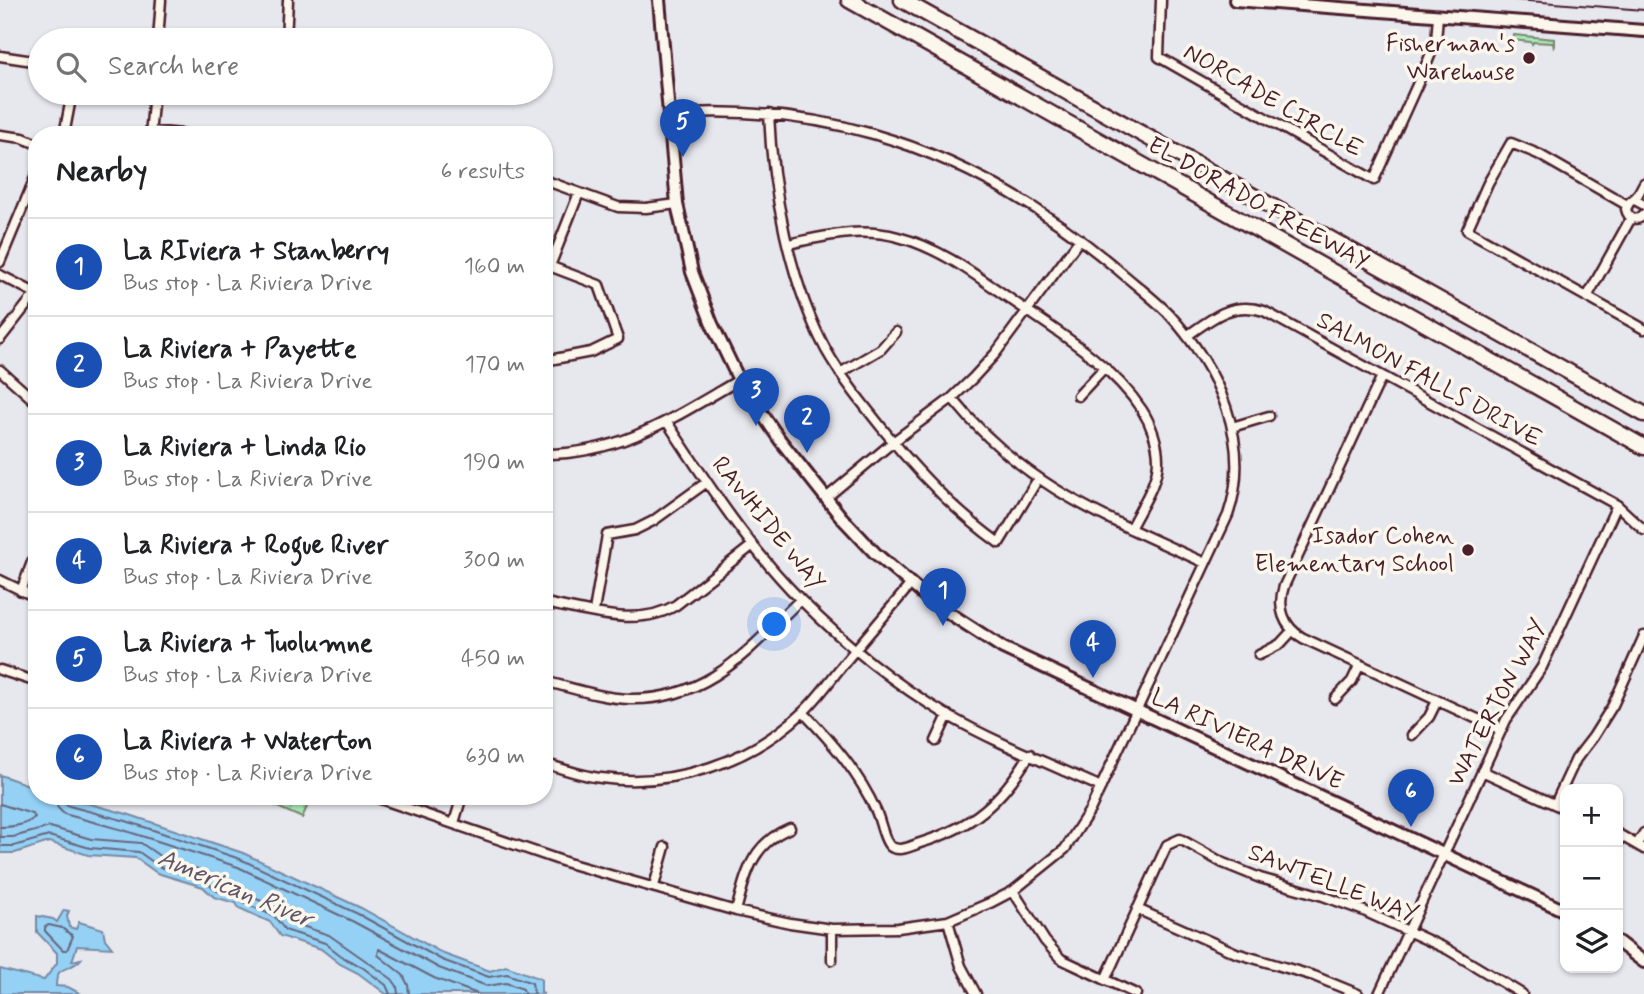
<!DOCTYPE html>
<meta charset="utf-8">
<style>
:root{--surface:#fff;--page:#f2f2f2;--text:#202124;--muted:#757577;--line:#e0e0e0;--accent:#4a1f2b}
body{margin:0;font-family:Mynerve,sans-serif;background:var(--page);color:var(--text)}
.controls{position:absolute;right:21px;bottom:21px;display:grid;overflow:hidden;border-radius:14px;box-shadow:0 2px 5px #0004}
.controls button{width:63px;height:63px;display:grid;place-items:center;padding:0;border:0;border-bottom:2px solid var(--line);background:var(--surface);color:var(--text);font:35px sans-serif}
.you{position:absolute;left:775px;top:625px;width:24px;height:24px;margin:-18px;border:5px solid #fff;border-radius:50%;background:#1a73e8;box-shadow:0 0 0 10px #1a73e833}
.badge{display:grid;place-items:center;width:46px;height:46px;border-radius:50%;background:var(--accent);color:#fff;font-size:23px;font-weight:700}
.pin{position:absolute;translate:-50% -58px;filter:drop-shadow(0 2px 4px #0008)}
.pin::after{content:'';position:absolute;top:37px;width:24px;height:21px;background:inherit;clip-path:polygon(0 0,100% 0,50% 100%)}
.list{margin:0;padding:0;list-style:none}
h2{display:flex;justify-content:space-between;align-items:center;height:91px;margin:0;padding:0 28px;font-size:30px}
h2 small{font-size:23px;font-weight:400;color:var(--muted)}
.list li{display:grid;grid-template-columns:46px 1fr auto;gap:21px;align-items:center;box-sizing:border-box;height:98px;padding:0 28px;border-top:2px solid var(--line)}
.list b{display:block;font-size:26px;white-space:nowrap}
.list p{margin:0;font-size:23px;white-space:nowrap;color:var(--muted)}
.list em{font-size:23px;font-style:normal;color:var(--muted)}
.icon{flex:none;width:38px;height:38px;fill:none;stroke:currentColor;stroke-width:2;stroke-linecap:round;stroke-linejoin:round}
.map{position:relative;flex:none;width:1644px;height:994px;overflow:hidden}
.search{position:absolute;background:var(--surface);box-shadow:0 2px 5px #0004;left:28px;top:28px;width:525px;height:77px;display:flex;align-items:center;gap:18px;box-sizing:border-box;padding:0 24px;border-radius:38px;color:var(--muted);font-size:26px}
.panel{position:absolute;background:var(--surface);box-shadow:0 2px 5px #0004;left:28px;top:126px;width:525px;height:679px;border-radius:28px}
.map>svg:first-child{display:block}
</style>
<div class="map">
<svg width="1644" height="994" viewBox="0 0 1644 994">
<defs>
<pattern id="park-dots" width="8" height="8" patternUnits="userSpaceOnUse" patternTransform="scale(1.75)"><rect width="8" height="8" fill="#a8ebb5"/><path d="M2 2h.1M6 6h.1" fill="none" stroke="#92c99c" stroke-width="1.8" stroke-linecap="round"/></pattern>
</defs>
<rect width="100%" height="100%" fill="#e7e7ee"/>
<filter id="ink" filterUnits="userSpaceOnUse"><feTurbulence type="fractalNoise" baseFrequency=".0143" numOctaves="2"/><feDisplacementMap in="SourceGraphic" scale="14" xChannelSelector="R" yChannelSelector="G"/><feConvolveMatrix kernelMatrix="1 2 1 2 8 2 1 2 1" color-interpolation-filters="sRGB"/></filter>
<g filter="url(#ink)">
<path fill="#a8ebb5" stroke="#798570" stroke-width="2" d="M1514 35 1554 39V49L1553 43 1533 42 1532 44 1530 42 1513 40 1511 46Z"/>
<path fill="url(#park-dots)" stroke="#798570" stroke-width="2" d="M253 796H312L302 818Z"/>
<path fill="#94d1f5" stroke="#768aa4" stroke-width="2" d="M0 775 37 788V796H61L127 814 243 853 361 908 444 954 490 971 506 966 541 979V993L544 994H386L358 973 340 964 321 949 280 936 270 922 239 908 236 903 214 897 203 887 157 873 136 858 88 855 49 842 15 853H0Z
M64 910 69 911 67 916 69 927 76 929 79 922 103 929 105 939 112 948 77 946 72 961 81 959C69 973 56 963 56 986L68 987 81 994H0V969L44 980 57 963V953L37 932V916L53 919 57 922Z"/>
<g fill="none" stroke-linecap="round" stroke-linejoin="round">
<path stroke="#68667c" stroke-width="2" d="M53 796 58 808 64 814 123 830 238 867 354 922 439 968 487 986 506 983 523 989 525 994
M64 796V802L69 806 126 821 240 859 358 914 442 960 489 977 507 974 532 983 534 994
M0 804 32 814 35 817C27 825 11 827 0 827
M0 837H13L50 827 91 839 141 843 164 859 208 872 222 883 243 890 250 896 279 909 290 922 329 935 392 979 397 986 398 994
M0 846H14L49 836 90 848 139 852 160 867 205 880 217 891 239 897 244 903 274 916 285 930 325 943 344 958 362 967 386 985 390 994
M49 925 62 928 73 936 67 950H63L45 931V927Z
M409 994 408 985 403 975 378 955 379 949 434 978 478 994"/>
<g stroke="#4a1f2b" stroke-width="13">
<path id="street" d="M1161 0 1159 57 1374 180 1427 63 1436 41 1438 16
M158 40 161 0
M286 40 288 0
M0 56 40 62
M769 114C772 190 790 283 826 350 842 378 862 403 882 428 917 472 953 510 999 543L1038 479
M151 131 193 135
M0 135 23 138 37 144
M64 135 72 93
M150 135 154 93
M544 180 618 207 646 208 677 204
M1644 183 1637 196 1629 203 1626 209C1628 219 1638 222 1644 214
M1635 200 1644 205
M1627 205 1538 154 1511 143 1488 183 1467 230 1644 329
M788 244C824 236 860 227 898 237 941 248 977 276 1013 301 1058 332 1111 363 1142 410 1151 424 1158 443 1158 460 1158 484 1140 508 1130 529
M0 262 37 173
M544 264 599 285 618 339 591 352 544 361
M550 266 579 193
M0 275 37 294
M1587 297 1631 218
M1187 336C1212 318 1232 301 1264 311L1617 505 1644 530
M0 339 36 293
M0 370 37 403
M840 373 881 349 896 332
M1382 376 1284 586C1277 607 1283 627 1303 638L1501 730
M1078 396 1104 368
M952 398C1024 487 1105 517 1205 563
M667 422C707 483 749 548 801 600 844 643 895 684 947 715 996 743 1050 764 1101 787
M1232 427 1269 416
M544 454C622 454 674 417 739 380
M826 498 893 442 952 398 973 378 995 354 1080 239
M0 580 37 598
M21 591 37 549
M544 603C586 610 638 629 676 605L753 545
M594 611 607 535 635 530 653 521 707 482
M1259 655 1280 644 1292 631
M0 670 37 682
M544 681C572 688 601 698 629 699 708 701 748 650 800 600
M1335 699 1352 681 1360 664
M803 712C832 742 859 773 876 811 880 819 884 841 890 846 899 853 911 846 920 843 973 827 1002 801 1030 754
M1412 735 1429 717 1437 701
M936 741 948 715
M544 763C562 769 582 776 601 778 673 788 751 762 803 712 817 699 829 682 841 667 864 639 887 613 910 585
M1482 771 1565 809
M372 796 568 863 736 911 790 923 832 929 898 928 948 921 992 902 1013 891 1065 849 1090 810 1228 515C1253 443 1218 367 1168 313 1152 297 1133 283 1116 268 1044 208 964 160 873 134 806 115 738 109 669 114
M1555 804 1576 759 1593 737 1613 705 1644 636
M454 823 462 796
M1618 834 1644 849
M1637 844 1644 833
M654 886 665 847
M1013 891 1045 941 1061 959 1136 994
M1137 909 1236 953 1314 976 1358 994
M736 911C746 874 751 844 790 828
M948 921 961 966 976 994
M832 960V929
M1105 980 1167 845 1180 839 1223 863 1260 878 1323 896 1364 911 1447 949 1522 994
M1379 994 1506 720 1542 667 1617 505"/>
</g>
<g stroke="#4a1f2b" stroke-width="16">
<path id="secondary" d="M659 0 677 204 692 272 712 324 739 380 780 440 842 518 875 553 932 602 1003 648 1565 911
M1235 0 1644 31
M1618 942 1644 962"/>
</g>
<g stroke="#4a1f2b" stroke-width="19">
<path id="highway" d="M849 0 1644 447
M902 0 1644 414"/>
</g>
<use href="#street" stroke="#fbf7ec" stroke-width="8"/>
<use href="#secondary" stroke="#fbf7ec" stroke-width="10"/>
<use href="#highway" stroke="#fbf7ec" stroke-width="14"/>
<path stroke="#4a1f2b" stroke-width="2" d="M1515 0 1644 10"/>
</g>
</g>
<g fill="#4a1f2b" stroke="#fbf7ec" stroke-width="2.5">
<circle cx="1529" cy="58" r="7"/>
<circle cx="1468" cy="550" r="7"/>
</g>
<g text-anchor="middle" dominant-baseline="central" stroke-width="7" stroke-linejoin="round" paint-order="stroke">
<g font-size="24" fill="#4a1f2b" stroke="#fbf7ec" text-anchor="end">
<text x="1515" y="44">Fisherman's<tspan x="1515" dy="28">Warehouse</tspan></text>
<text x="1454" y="536">Isador Cohen<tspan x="1454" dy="28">Elementary School</tspan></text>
</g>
<g font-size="24" fill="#4a1f2b" stroke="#fbf7ec">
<text transform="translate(1273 101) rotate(30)">NORCADE CIRCLE</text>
<text transform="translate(1258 204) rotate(29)">EL DORADO FREEWAY</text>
<text transform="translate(1429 380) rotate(29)">SALMON FALLS DRIVE</text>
<text transform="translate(768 524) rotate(51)">RAWHIDE WAY</text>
<text transform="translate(1498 703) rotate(-62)">WATERTON WAY</text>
<text transform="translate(1247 740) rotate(25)">LA RIVIERA DRIVE</text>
<text transform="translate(1333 884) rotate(21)">SAWTELLE WAY</text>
</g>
<g font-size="26" font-style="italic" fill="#605468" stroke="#fbf7ec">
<text transform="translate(235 889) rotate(23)">American River</text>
</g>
</g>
</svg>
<div class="controls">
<button>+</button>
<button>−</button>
<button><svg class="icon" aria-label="layers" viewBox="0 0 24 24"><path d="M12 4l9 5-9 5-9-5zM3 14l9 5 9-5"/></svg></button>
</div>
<div class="you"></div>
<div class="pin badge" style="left:943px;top:626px;background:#1a4fb4">1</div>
<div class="pin badge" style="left:807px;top:453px;background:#1a4fb4">2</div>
<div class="pin badge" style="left:756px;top:426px;background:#1a4fb4">3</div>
<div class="pin badge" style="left:1093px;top:678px;background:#1a4fb4">4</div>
<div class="pin badge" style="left:683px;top:157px;background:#1a4fb4">5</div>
<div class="pin badge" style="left:1411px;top:827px;background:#1a4fb4">6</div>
<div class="search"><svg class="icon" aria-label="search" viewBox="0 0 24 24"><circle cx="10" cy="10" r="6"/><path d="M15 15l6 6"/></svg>Search here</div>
<section class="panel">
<h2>Nearby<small>6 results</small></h2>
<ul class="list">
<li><span class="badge" style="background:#1a4fb4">1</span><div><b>La RIviera + Stanberry</b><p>Bus stop · La Riviera Drive</p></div><em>160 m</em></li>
<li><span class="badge" style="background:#1a4fb4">2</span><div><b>La Riviera + Payette</b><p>Bus stop · La Riviera Drive</p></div><em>170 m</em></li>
<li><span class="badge" style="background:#1a4fb4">3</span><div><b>La Riviera + Linda Rio</b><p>Bus stop · La Riviera Drive</p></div><em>190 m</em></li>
<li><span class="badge" style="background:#1a4fb4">4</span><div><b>La Riviera + Rogue River</b><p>Bus stop · La Riviera Drive</p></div><em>300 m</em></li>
<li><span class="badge" style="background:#1a4fb4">5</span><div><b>La Riviera + Tuolumne</b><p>Bus stop · La Riviera Drive</p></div><em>450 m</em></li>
<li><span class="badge" style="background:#1a4fb4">6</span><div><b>La Riviera + Waterton</b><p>Bus stop · La Riviera Drive</p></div><em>630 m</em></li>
</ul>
</section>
</div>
